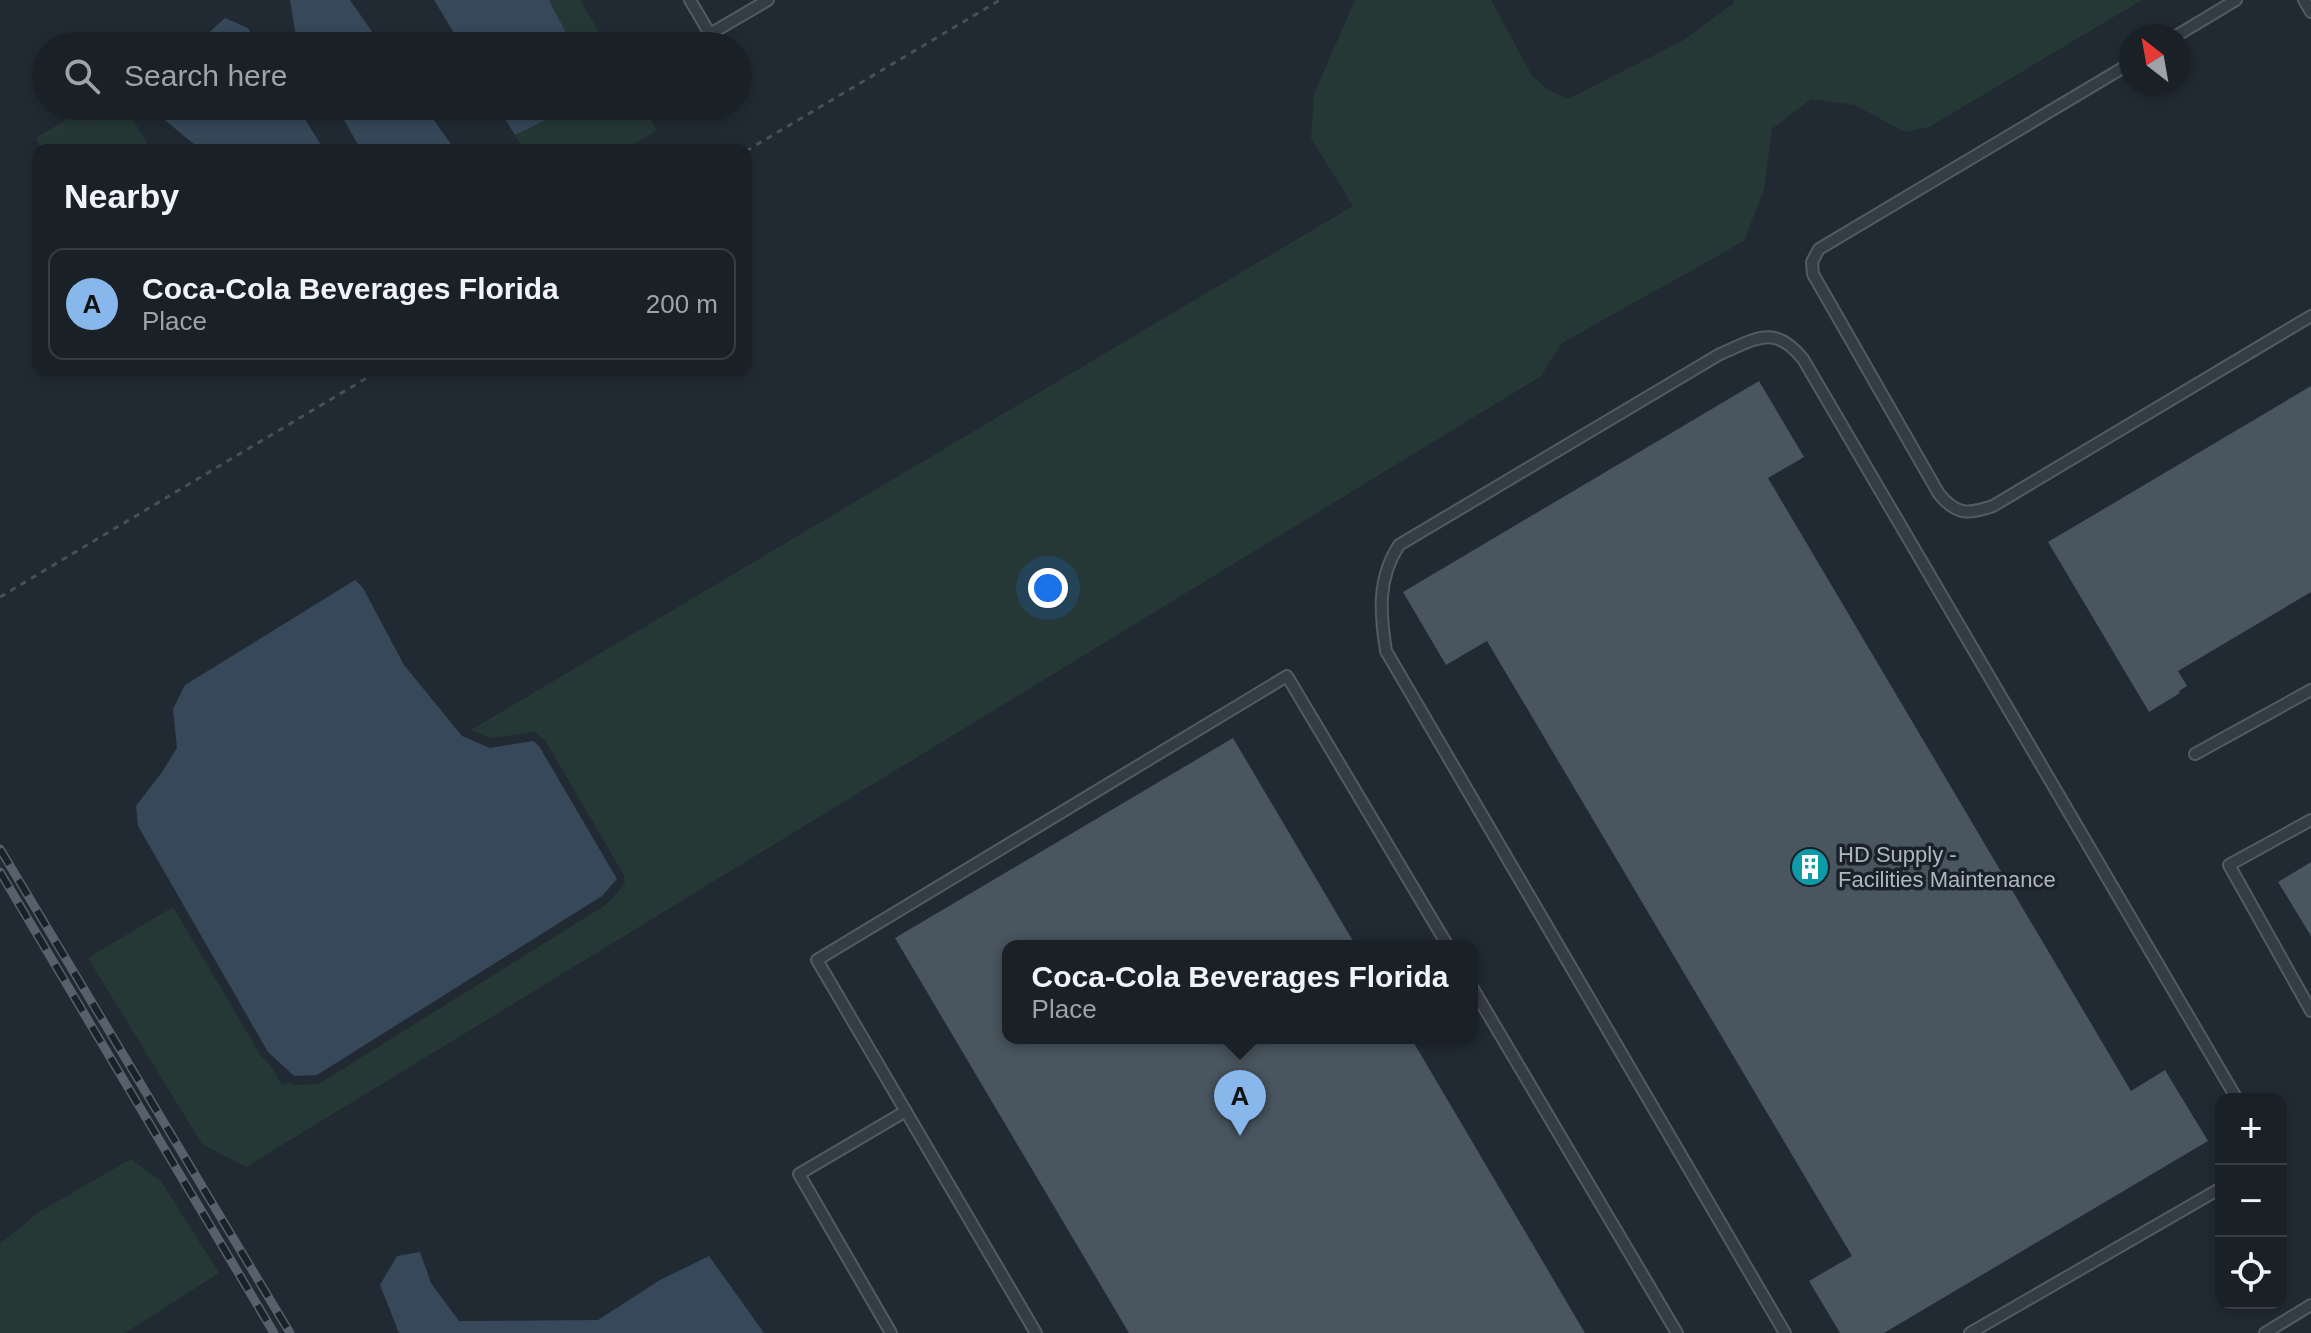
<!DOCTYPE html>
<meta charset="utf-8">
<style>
:root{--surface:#192026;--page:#262d32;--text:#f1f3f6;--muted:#9fa3a7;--line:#373e43;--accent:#88b7ec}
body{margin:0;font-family:Arial,sans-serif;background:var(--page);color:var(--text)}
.controls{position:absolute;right:24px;bottom:24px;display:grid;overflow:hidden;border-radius:16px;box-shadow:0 4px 12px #0003}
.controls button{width:72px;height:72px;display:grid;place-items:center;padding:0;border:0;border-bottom:2px solid var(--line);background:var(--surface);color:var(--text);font:40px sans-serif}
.compass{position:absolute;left:2119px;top:24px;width:72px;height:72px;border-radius:50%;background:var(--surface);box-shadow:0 4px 12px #0003;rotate:329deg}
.you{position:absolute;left:1048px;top:588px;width:28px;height:28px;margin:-20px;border:6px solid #fff;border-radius:50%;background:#1a73e8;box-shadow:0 0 0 12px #1a73e833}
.badge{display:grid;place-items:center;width:52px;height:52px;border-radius:50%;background:var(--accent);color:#111;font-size:26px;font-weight:700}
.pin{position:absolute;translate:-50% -66px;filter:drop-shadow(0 2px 4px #0008)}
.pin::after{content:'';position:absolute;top:42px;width:28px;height:24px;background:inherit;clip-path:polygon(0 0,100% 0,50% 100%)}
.popup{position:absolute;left:1002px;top:940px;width:476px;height:104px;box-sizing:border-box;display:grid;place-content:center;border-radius:16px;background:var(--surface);filter:drop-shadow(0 2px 6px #0005);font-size:26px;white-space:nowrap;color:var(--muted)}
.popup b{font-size:30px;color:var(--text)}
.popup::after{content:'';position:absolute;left:50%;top:100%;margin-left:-16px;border:16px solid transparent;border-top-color:var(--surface)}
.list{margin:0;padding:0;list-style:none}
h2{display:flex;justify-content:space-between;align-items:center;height:104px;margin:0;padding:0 32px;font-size:34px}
h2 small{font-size:26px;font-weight:400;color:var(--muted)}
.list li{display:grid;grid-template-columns:52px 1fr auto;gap:24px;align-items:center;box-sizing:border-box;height:112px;margin:0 16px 16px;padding:0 16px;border:2px solid var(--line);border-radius:16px}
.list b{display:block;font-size:30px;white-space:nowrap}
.list p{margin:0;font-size:26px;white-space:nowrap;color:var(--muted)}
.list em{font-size:26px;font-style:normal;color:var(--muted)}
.icon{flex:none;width:44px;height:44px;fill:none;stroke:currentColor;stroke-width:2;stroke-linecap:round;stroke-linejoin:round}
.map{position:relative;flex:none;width:2311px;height:1333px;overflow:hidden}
.search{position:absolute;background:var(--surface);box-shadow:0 4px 12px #0003;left:32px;top:32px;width:720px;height:88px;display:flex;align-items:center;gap:20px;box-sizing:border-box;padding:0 28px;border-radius:44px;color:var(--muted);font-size:30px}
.panel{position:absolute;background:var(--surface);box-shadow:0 4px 12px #0003;left:32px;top:144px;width:720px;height:232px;border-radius:16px}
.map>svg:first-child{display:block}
</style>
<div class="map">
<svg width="2311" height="1333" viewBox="0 0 2311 1333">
<rect width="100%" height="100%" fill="#212a33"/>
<path fill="#263836" d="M549 0H580L607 46H573Z
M1355 0H1491L1532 76 1548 90 1568 99 1684 40 1734 3 1733 0H2142L1929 127 1905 132 1855 105 1811 99 1772 129 1764 189 1744 241 1562 343 1541 376 246 1167 202 1144 88 958 173 907 261 1056 271 1066 282 1085 288 1082 295 1085 319 1084 607 904 625 884 624 875 545 740 534 732 491 738 471 730 1353 206 1311 138 1314 94Z
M89 106H125L151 150H43L36 138Z
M569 106H643L657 130 624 150H524L515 135 567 110Z
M131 1159 161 1181 219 1273 125 1333H0V1244L39 1212Z"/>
<path fill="#364859" d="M290 0H350L382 46H301L296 37Z
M434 0H549L573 46H462Z
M225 18 248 28 259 46H194Z
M161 106H297L324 150H201L160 116Z
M336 106H424L455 150H361Z
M497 106H569L567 110 515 135Z
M355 580 363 588 404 665 462 736 490 748 533 741 539 746 617 879 602 896 317 1075 294 1076 268 1052 138 826 136 806 162 772 177 748 173 709 185 685Z
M420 1252 431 1283 459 1321 598 1320 660 1280 709 1256 764 1333H399L380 1285 397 1256Z"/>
<path fill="#49555f" d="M1759 381 1804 457 1768 478 2131 1091 2165 1070 2208 1141 1884 1333H1840L1809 1281 1852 1256 1487 641 1446 665 1403 592Z
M2311 386V592L2178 671 2187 686 2179 691 2180 693 2149 712 2048 542Z
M1233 738 1356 946H1008V1038H1411L1585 1333H1129L895 938Z
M2311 862V936L2278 882Z"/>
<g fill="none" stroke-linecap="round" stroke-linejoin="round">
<g stroke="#525a62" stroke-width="14">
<path id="lane" d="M690 0 710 34 768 0
M2304 0 2311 12
M2176 36 2236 0
M2131 63 1819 249 1812 262 1813 274 1939 494C1957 516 1969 514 1993 506L2311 316
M2195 754 2311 690
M2311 820 2229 865 2311 1011
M1472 987 1677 1333
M891 1333 799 1174 906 1111
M1036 1333 817 960 1287 676 1448 946
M1785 1333 1386 651C1380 613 1377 579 1399 545L1720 354C1756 339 1774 323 1803 359L2237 1099
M1970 1333 2221 1188
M2265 1333 2311 1305"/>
</g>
<path stroke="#425354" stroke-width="3" stroke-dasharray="6 6" stroke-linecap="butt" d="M746 151 1000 0
M0 597 380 370"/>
<use href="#lane" stroke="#343c44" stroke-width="10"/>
<g stroke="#56616b" stroke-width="9">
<path id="rail" d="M0 849 290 1333
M0 872 274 1333"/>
</g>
<use href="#rail" stroke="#1a2129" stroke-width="6" stroke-dasharray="18" stroke-linecap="butt"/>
</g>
<defs>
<g id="building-disc" transform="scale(2)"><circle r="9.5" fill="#0f9aa8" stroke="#1a2129"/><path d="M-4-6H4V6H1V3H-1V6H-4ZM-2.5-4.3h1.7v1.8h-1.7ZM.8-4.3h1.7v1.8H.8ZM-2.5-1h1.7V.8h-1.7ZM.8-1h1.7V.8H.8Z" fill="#fff"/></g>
</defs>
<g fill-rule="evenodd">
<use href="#building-disc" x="1810" y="867"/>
</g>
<g text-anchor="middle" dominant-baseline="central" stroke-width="7" stroke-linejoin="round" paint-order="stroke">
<g font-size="22" fill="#aeb7c1" stroke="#1a2129" text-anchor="start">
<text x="1838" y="854">HD Supply -<tspan x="1838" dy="25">Facilities Maintenance</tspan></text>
</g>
</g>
</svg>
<div class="controls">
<button>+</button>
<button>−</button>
<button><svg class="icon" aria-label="locate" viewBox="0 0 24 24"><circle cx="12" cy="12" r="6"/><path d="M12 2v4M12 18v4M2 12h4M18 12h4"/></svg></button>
</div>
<svg class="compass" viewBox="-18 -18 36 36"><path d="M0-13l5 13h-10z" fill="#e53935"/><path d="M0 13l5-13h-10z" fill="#9fa3a7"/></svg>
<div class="you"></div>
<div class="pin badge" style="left:1240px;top:1136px">A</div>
<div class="popup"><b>Coca-Cola Beverages Florida</b>Place</div>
<div class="search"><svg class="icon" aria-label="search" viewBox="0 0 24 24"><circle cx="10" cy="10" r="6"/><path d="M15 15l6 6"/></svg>Search here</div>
<section class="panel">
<h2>Nearby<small></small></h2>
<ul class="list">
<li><span class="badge">A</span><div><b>Coca-Cola Beverages Florida</b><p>Place</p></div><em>200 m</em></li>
</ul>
</section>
</div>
